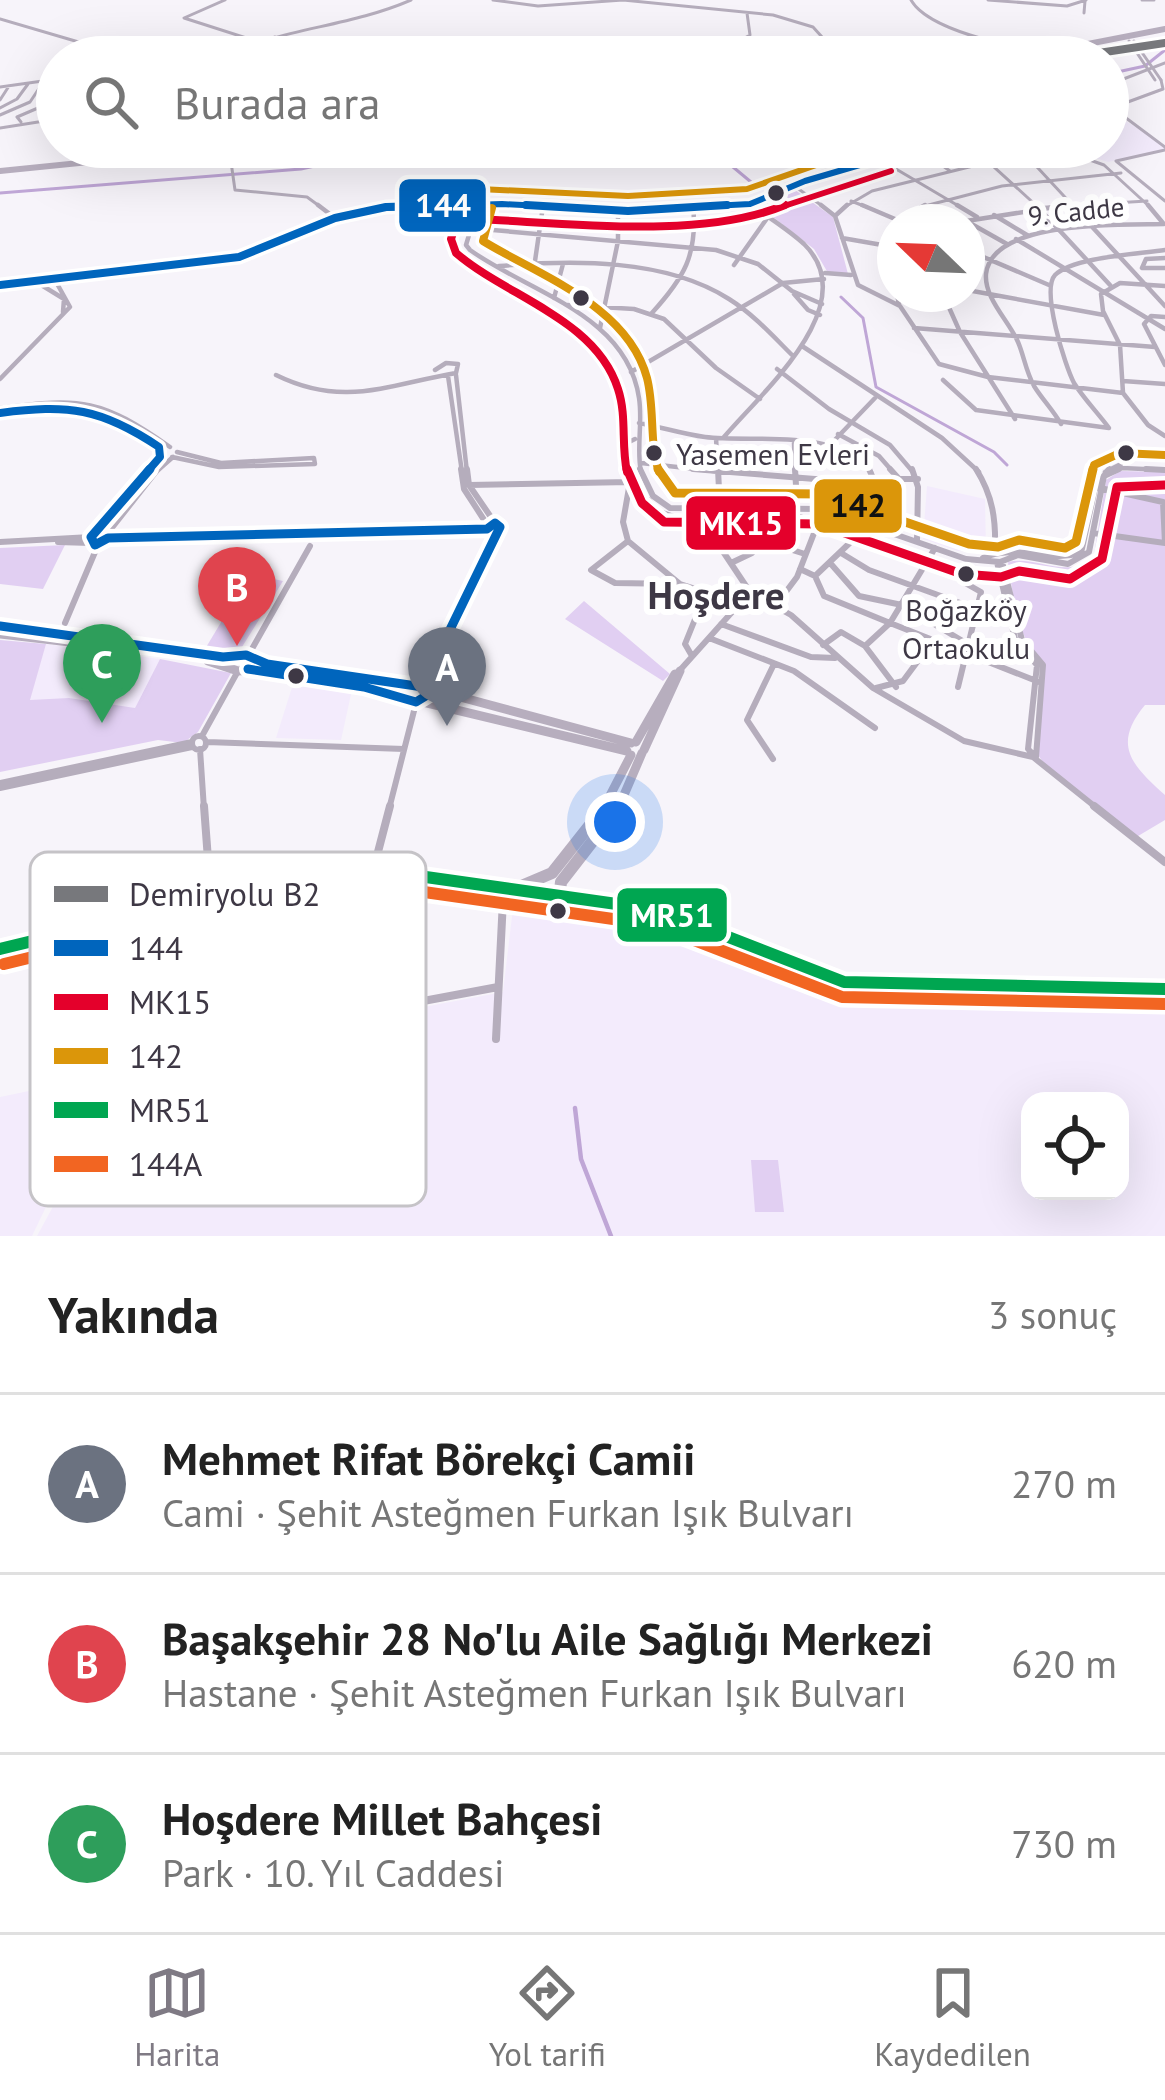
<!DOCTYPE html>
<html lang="tr">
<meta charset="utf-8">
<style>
:root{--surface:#fff;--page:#f6f6f6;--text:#222;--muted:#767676;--line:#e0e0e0;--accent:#7f7a84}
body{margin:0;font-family:"PT Sans",sans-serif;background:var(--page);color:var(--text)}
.controls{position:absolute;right:36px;bottom:36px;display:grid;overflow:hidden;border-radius:24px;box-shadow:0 12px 48px #0002}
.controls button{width:108px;height:108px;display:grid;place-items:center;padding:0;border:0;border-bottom:3px solid var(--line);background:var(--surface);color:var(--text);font:60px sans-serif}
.compass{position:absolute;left:877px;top:204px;width:108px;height:108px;border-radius:50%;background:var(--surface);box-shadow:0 12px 48px #0002;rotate:293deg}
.you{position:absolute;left:615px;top:822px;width:42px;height:42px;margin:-30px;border:9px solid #fff;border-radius:50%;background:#1a73e8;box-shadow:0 0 0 18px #1a73e833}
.badge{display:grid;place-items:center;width:78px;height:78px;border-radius:50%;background:var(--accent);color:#fff;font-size:39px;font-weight:700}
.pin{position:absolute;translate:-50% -99px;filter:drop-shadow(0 3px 6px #0008)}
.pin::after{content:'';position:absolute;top:63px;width:42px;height:36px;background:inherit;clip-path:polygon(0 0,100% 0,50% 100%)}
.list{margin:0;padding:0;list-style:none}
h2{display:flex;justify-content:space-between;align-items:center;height:156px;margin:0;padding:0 48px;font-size:51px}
h2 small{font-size:39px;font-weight:400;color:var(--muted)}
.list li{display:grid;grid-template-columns:78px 1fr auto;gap:36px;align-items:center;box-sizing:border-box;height:180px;padding:0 48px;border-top:3px solid var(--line)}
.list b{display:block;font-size:45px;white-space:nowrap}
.list p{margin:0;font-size:39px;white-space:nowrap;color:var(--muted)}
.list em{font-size:39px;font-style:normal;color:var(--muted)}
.icon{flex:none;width:66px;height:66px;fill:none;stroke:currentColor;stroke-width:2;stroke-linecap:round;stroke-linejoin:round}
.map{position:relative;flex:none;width:1165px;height:1236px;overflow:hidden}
.search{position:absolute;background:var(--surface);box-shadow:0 12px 48px #0002;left:36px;right:36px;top:36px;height:132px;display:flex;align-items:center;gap:30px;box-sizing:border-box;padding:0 42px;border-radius:66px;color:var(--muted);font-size:45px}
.sheet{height:696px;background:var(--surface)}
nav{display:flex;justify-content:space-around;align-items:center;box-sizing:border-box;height:168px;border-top:3px solid var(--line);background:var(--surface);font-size:33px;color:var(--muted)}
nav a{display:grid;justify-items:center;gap:6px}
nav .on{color:var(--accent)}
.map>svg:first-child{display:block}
</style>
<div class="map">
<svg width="1165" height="1236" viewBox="0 0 1165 1236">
<rect width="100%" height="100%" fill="#f7f4fa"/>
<path fill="#f3ebfc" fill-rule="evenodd" d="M1108 111 1145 132 1165 149 1108 162 1061 147H1108Z
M927 486 985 499 986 552 958 551 923 539Z
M46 644 160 659 135 708 29 700Z
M294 681 352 690 341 740 276 738Z
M513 908 675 931 828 991 1165 1005V1236H37L86 1146 141 1068 254 1039 503 992ZM1030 1101H1120V1191H1030Z
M82 1080 83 1130 32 1236H0V1097Z"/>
<path fill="#e1cff2" d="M795 190 833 217 848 274 828 273 814 249 760 207Z
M1120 471 1165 472V705H1145C1111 746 1133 766 1165 795V820L1133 839 1047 768 1038 755 1044 669C1017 635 1014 603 1008 562 1038 555 1068 582 1094 555L1106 480Z
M65 545 43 589 0 584V548Z
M250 574 283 581 237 655 205 649Z
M584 601 670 674 663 681 565 619Z
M0 640 46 644 30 700 69 698 135 708 160 659 231 673 198 732 183 743 158 740 0 772Z
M751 1160H778L784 1212H755Z"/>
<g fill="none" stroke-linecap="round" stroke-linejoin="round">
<path stroke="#bfa6d6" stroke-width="3" d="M969 40 1024 54
M1108 74 1145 66 1165 50
M414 147 436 152 602 147
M605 147H616
M709 147 757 187
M0 193 301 169 402 147
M841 297 863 318 876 387 994 452 1007 465"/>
<path stroke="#bfa6d6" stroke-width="4.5" d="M575 1108 581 1159 611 1236"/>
<path stroke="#b5adbc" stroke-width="3" d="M225 0 184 18 256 41
M493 0 538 6 623 0 773 15 813 27 840 57
M911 0C928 30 1008 46 1042 52
M988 0 1067 6 1086 0
M1142 0H1154
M1084 13 1085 1
M0 19 82 43 88 57
M269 41 337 57
M249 48 275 37
M221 57C282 28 349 27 411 0
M407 57 455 39
M450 57 492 43 561 57
M575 57 736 43 750 35 747 13
M803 57 816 49
M1108 85 1165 63
M0 87 57 79
M0 100 9 86
M1109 105 1117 107 1113 108Z
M1117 106 1163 89 1161 80
M0 108 17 99 28 84
M1114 109 1165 147
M0 115 30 102 44 81
M52 116 57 100
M21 122 17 117 38 108 57 83
M0 128 57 119
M972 147 1039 208
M1053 147 1104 165 1151 208
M229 148 235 190
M919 149 950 171
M1025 154 1075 208
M1116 161 1165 201
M1116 161 1165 150
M896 169 962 208
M793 185 825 208
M235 190 307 197 322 208
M851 201 869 208
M750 204 756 208
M380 208 502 204 580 208
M477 208 478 204
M674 208 750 204 805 181 919 147
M843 208 872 191 1050 147
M917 208 1002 186 1121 173
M1031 208 1147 201"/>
<path stroke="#b5adbc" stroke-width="4.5" d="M318 205 335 218
M478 205 466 245 470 250C528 292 627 314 639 398 643 423 636 448 641 472
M526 205 628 211 727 205
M821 205 835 216 858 285 900 306 939 364 988 377 1123 393 1148 425 1165 436
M862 205 902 222
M957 205 977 217
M1036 205 1110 285
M1072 205 1165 306
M1148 205 1163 223
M994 215 1027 235
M835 216 847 205
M896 222 925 205
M960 222 1068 205
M968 222 1007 244
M895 224 888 264 899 303
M470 228 716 250 758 264 792 291 822 304
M842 238 888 246
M1016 239 1165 329
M967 250 1049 285
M1165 258 1146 259 1142 268H1165
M535 261 543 206
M734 265 768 217
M499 266C572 260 665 258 729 299 753 314 772 335 792 355
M825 273 851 275
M38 283 64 299 63 312
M0 285 239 257 335 218 386 207 450 205
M967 290 1104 315
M794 294 808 310 820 315
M943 294 960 332 1015 419
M554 298 563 264
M567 305 634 309 664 319 716 368 760 399
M651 314C684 278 698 255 693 205
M1165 317 1151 316 1144 324 1165 365
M600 328 618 241V210
M914 328 1155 347
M802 346 942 438 979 472
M777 369 829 409 890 445 913 472
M435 370 446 363 458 364
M631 372 783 283 824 279
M276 375C343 408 387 385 456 373L458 364
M456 375 467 472
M448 376 462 472
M0 379 70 307 55 280
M943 380 976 410 1109 428C1098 413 1084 399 1074 383 1065 366 1041 290 1055 275 1073 257 1139 254 1165 250
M1123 381 1165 384
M1123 393 1120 345 1103 311 1101 294 1120 283 1165 286
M63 404 117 416 160 451
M0 408C83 397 101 399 170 447
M0 413 38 407
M639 423C661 427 683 434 705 437 755 443 837 427 871 472
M1061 424C1053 410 1042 399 1034 386 1026 372 1024 356 1018 342 1009 321 984 298 986 274 992 219 1124 225 1164 224
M838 434 879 456 893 472
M724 437C762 392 865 304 804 244 789 230 769 218 752 205
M716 438 718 472
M794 443 795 472
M828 447 875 398
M172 457 219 467 315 464 314 458 221 463 177 452
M641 463 722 472
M145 472 160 452
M156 472 173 457
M629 472 627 443 635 439
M1105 472 1121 464
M1113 472 1122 468 1165 470"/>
<path stroke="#b5adbc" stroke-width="6" d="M147 469 91 543 108 538 487 529 495 523 500 527
M461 469 464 489 488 526
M467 469 469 485 495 523
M629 469 630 482 660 512 708 529 750 592 791 615 873 688 964 741 1033 757 1098 809
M640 469 653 496 670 508 822 509 966 559 1000 562 1018 555 1068 564 1089 552 1104 476 1119 469
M693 469 815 479H918
M718 469 720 510
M795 469 797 502
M869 469 879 492 877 528
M890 469 900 480
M912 469 918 487 917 541
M976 469C993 496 996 520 995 551
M1146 469 1165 470
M469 485 630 482 623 522 628 541
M758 516 794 515 818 523
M699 523 708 518 758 516 761 540
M1093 533 1165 543 1163 502 1100 488
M107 534 158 469
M628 541 680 584 615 583 591 570Z
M0 542 91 537
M58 542 91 543
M935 548 890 623 1039 682
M841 553 869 570 1007 620
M983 558C1015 543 1048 563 1081 553L1095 488 1109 469
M997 562 1015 639 1037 665 1028 749 1036 757 1043 665 1022 640 1002 562
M731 563 752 553 761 540 805 554
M831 564 859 596 902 605 966 643
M800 569 815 576 856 537
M815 576 824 596 890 623 865 646
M680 584 737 602
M776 605 797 577 818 523 928 562 981 592 958 687
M65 623 98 545
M721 624 811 657 835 658
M709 638 794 671 875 728
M823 645 841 632 865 646 896 687
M248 656 310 546
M692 656 685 644 706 592
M681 669 750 592
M422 687 500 527
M876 688 903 681 932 642
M192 743a7 7 0 1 1 14 0a7 7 0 1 1-14 0Z
M202 736 238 671
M207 742 404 749
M200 749 204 809
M773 759 747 720 774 664
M0 783 192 742
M0 788 192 747
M389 809 416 703"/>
<path stroke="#b5adbc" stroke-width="8" d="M204 806 221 1033 226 1038 498 987
M1094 806 1165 862
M373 871 390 806
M496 1039 503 900"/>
<path stroke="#b7aebe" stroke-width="6" d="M1021 57 1165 29
M133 147 156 153
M0 171 238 147"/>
<path stroke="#b7aebe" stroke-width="9" d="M0 626 223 657 246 655 267 664 423 687 631 743
M0 634 96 645
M208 661 238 671 262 669 397 694 416 702 426 700 429 692
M423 702 627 751
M636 742 675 674
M644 750 680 671
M603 809 631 755
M618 809 642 753"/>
<path stroke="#b7aebe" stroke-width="12" d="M519 887 552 873 605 806
M566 895 560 891 561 882 620 806
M0 949 330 869 362 868 659 910 844 982 1165 989
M0 958 345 878 670 923 813 983 843 990 946 997 1165 999"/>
<path stroke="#b5adbc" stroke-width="3" d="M1129 41 1155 80
M1134 41 1161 80"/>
<g stroke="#fff" stroke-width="12">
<path id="bus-1-far2" d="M380 208 502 204 580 208
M674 208 750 204 805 181 887 157"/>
</g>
<g stroke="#fff" stroke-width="15">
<path id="bus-1-far1" d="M526 205 628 211 727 205
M0 285 239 257 335 218 386 207 450 205
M0 413C68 404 101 408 159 447L160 457 147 472"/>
</g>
<g stroke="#fff" stroke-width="18">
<path id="bus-1" d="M150 469 91 537 95 545 108 538 487 529 495 523 500 527
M0 626 223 657 246 655 267 664 423 687 429 694 416 702 364 687 248 669
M422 687 500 527"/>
</g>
<g stroke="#fff" stroke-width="12">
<path id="bus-2-far2" d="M461 208 464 200
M778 208 891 171"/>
</g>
<g stroke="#fff" stroke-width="15">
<path id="bus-2-far1" d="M462 205 451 239 456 253C507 297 596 319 618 389 627 416 621 445 627 472
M477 219C567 223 702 240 785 205"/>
</g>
<g stroke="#fff" stroke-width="18">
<path id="bus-2" d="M627 469 642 503 664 522 819 524 962 574 1001 577 1019 571 1070 579 1102 559 1117 487 1164 485"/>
</g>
<g stroke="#fff" stroke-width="12">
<path id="bus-3-far2" d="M479 189 628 196 747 189 868 147"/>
</g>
<g stroke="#fff" stroke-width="15">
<path id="bus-3-far1" d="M492 208 483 241C540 276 628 306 647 378 655 409 649 442 659 472
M1092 472 1094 465 1120 453 1165 455"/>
</g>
<g stroke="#fff" stroke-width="18">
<path id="bus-3" d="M658 469 675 493 824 494 969 544 998 547 1019 540 1065 548 1076 542 1093 469"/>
</g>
<g stroke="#fff" stroke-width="21">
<path id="bus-4" d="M0 949 330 869 362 868 659 910 844 982 1165 989"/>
</g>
<g stroke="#fff" stroke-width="21">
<path id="bus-5" d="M4 964 332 884 361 883 655 925 842 997 1165 1004"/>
</g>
<use href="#bus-1-far2" stroke="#0065bd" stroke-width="6"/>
<use href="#bus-1-far1" stroke="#0065bd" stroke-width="8"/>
<use href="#bus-1" stroke="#0065bd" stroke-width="9"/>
<use href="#bus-2-far2" stroke="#e4002b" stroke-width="6"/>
<use href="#bus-2-far1" stroke="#e4002b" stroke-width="8"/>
<use href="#bus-2" stroke="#e4002b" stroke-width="9"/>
<use href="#bus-3-far2" stroke="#db960a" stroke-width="6"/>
<use href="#bus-3-far1" stroke="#db960a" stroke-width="8"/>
<use href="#bus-3" stroke="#db960a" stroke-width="9"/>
<use href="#bus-4" stroke="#00a651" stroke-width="12"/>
<use href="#bus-5" stroke="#f26522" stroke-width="12"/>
<g stroke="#fff" stroke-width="14">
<path id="rail-1" d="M1072 57 1165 43"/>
</g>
<use href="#rail-1" stroke="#77787c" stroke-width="8"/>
</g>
<g fill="#3e3845" stroke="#fff" stroke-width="4.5">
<circle cx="776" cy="193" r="10"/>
<circle cx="581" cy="298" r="10"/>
<circle cx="654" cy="453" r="10"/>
<circle cx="1126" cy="453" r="10"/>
<circle cx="966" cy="574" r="10"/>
<circle cx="296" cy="676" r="10"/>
<circle cx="558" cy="911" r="10"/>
</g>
<g text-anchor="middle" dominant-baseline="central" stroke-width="12" stroke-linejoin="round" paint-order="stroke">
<g font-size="27" fill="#3e3845" stroke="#fff">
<text transform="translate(1076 211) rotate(-6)">9. Cadde</text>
</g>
<g font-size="30" fill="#3e3845" stroke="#fff" text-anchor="start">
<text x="676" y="453">Yasemen Evleri</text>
<text x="966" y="609" text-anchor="middle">Boğazköy<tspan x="966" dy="38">Ortaokulu</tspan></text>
</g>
<g font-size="39" font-weight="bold" fill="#3e3845" stroke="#fff">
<text x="716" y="594">Hoşdere</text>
</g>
</g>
<rect x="30" y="852" width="396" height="354" rx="18" fill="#fff" stroke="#c5c3c7" stroke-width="3"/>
<rect x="54" y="886" width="54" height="16" fill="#77787c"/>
<rect x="54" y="940" width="54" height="16" fill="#0065bd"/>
<rect x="54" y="994" width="54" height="16" fill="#e4002b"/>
<rect x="54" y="1048" width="54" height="16" fill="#db960a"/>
<rect x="54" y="1102" width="54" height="16" fill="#00a651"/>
<rect x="54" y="1156" width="54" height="16" fill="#f26522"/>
<g font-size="33" fill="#3e3845">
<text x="129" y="906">Demiryolu B2</text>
<text x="129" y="960">144</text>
<text x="129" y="1014">MK15</text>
<text x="129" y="1068">142</text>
<text x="129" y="1122">MR51</text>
<text x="129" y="1176">144A</text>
</g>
<g stroke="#fff" stroke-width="4.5">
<rect x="397" y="177" width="91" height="57" rx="12" fill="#0065bd"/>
<rect x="812" y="477" width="92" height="58" rx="12" fill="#db960a"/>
<rect x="684" y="494" width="114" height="58" rx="12" fill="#e4002b"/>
<rect x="615" y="886" width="114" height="58" rx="12" fill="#00a651"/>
</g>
<g font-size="33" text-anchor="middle" font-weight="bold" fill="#fff">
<text x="443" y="217">144</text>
<text x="741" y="535">MK15</text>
<text x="672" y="927">MR51</text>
</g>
<g font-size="33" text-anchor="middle" font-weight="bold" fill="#111">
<text x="858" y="517">142</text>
</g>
</svg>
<div class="controls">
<button><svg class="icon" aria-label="locate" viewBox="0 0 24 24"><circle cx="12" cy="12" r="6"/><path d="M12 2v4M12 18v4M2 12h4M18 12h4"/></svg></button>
</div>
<svg class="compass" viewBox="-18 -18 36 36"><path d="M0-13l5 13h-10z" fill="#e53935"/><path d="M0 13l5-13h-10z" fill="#767676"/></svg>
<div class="you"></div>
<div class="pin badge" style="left:447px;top:726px;background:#6b7280">A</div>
<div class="pin badge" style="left:237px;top:646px;background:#e0444e">B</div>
<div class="pin badge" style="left:102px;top:723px;background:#2e9e5b">C</div>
<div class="search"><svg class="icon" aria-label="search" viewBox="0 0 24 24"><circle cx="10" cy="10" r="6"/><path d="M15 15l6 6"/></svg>Burada ara</div>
</div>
<section class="sheet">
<h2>Yakında<small>3 sonuç</small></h2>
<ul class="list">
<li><span class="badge" style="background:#6b7280">A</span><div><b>Mehmet Rifat Börekçi Camii</b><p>Cami · Şehit Asteğmen Furkan Işık Bulvarı</p></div><em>270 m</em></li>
<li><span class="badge" style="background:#e0444e">B</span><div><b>Başakşehir 28 No'lu Aile Sağlığı Merkezi</b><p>Hastane · Şehit Asteğmen Furkan Işık Bulvarı</p></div><em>620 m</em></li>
<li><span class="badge" style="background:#2e9e5b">C</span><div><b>Hoşdere Millet Bahçesi</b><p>Park · 10. Yıl Caddesi</p></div><em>730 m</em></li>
</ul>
</section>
<nav>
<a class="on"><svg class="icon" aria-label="map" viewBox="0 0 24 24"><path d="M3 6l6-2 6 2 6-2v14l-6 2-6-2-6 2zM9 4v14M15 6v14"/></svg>Harita</a>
<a><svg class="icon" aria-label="directions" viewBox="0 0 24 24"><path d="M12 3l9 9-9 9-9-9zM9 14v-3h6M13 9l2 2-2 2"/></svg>Yol tarifi</a>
<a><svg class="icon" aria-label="saved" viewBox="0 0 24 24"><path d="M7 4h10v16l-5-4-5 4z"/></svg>Kaydedilen</a>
</nav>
